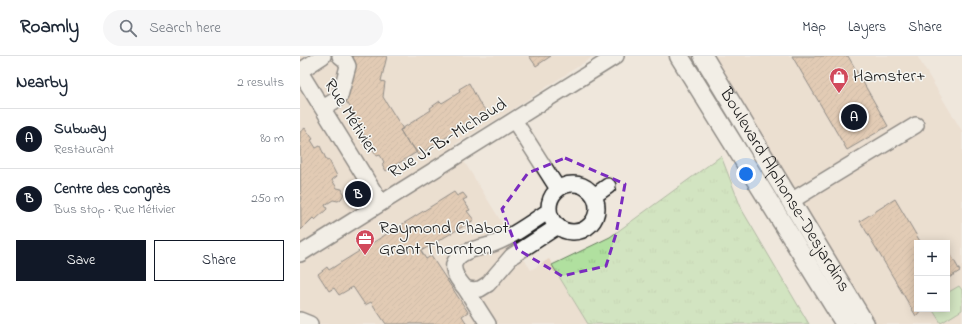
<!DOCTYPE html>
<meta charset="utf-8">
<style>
:root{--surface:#fff;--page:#f6f6f7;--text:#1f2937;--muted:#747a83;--line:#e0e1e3;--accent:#111827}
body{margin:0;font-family:"Indie Flower",sans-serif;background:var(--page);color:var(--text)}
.controls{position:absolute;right:12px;bottom:12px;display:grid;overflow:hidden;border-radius:0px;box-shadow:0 2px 10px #0003}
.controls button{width:36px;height:36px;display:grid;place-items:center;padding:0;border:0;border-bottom:1px solid var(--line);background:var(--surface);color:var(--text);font:20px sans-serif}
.you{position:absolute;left:446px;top:118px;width:14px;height:14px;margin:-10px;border:3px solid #fff;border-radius:50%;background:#1a73e8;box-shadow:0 0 0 6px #1a73e833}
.badge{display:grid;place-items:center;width:26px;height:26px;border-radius:50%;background:var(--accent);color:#fff;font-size:13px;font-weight:700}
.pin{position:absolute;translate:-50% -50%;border:2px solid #fff;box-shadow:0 1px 4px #0006}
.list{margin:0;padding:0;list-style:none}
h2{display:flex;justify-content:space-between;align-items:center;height:52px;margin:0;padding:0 16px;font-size:17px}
h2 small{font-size:13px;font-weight:400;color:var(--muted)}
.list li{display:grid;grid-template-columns:26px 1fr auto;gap:12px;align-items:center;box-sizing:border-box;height:60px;padding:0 16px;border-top:1px solid var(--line)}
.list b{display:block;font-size:15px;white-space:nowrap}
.list p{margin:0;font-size:13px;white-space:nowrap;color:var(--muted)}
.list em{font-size:13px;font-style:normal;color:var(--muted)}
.actions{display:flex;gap:8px;padding:12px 16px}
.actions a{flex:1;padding:9px 0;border:1px solid var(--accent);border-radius:0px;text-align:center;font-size:14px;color:var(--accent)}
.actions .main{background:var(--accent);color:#fff}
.icon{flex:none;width:22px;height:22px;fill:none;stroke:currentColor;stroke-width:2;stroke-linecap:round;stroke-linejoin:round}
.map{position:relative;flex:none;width:662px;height:268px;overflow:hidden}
header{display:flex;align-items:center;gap:24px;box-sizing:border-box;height:56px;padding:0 20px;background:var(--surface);border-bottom:1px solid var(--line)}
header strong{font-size:19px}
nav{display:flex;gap:22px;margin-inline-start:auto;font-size:14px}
.search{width:280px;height:36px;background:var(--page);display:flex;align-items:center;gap:10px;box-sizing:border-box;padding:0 14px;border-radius:22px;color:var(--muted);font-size:15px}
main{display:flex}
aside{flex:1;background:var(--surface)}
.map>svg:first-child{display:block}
</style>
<header>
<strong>Roamly</strong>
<div class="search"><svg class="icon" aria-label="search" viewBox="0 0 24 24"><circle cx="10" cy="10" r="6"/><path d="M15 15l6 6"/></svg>Search here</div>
<nav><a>Map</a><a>Layers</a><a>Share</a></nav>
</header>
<main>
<aside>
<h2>Nearby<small>2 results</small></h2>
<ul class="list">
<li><span class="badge">A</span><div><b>Subway</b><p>Restaurant</p></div><em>80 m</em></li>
<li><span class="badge">B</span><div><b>Centre des congrès</b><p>Bus stop · Rue Métivier</p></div><em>250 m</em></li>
</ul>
<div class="actions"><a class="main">Save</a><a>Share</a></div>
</aside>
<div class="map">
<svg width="662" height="268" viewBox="0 0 662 268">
<defs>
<pattern id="grass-tufts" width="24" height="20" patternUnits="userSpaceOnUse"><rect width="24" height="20" fill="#b0e09f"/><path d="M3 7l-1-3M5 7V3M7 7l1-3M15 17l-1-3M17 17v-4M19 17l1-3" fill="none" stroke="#97c088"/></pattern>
<pattern id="building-hatch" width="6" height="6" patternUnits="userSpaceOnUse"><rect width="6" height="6" fill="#d3a984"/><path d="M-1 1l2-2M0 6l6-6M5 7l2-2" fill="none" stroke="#aa896b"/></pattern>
</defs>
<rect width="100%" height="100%" fill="#efe7dc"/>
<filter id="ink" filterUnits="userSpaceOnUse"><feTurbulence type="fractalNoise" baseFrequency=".025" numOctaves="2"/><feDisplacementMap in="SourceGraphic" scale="8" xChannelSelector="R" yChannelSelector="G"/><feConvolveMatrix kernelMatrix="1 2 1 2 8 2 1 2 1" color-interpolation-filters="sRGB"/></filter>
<g filter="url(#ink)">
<path fill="#e7d4c2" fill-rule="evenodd" d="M0 0H294L199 62 154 89 231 214 249 203 288 268H0Z
M410 0H617L662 75V268H576ZM617 187H647V253H617Z"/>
<path fill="url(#grass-tufts)" stroke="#667e5e" d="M421 100 442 154 509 268H288L252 209 310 181Z"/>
<path fill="#b0e09f" stroke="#667e5e" d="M659 230 662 234V254L641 267 632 253H647V237Z"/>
<path fill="url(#building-hatch)" stroke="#1c1c1c" d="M53 0H87L81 25 85 26 83 41 103 73 100 74 109 89 111 88 117 96 86 115 82 108 84 106 80 99 77 100 53 62 56 60 44 42 50 31 55 8 52 7Z
M229 0H251L236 10Z
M492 0H548L588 70 547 94Z
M169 27 180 48 189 58 180 63 177 62 118 99 111 88 109 89 100 74 131 54 130 52 140 45 142 47 160 36 159 33Z
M5 72 13 83 11 84 16 92 20 90 27 105 29 104 37 120 32 124 37 132 42 133 44 138 41 143 38 145 33 144 25 149 27 153 15 164 13 162 1 174 0 76Z
M154 136 157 140 163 137 167 142 163 144 170 154 167 155 174 164 121 195 126 203 131 200 168 256 162 260 167 268H86L71 246 65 249 53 231 39 239 34 232 29 235 18 218 27 211 29 214Z
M595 143 621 187H617V253H622L616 260 560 165Z
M647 192 660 215 647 223Z"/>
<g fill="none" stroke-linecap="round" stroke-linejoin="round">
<g stroke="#1c1c1c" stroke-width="18">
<path id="minor" d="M0 15 23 0
M0 16 81 147
M23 52 36 44 40 40 48 10 45 4 40 0
M214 64 258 133
M249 152a24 24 0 1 1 48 0a24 24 0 1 1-48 0Z
M294 140 308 130
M491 145 616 69
M249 155C231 166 210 183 190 189 179 192 159 194 154 208 152 217 160 226 165 232L173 234 180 233 188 228 212 200 258 170
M0 198 316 0
M165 232 188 268
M0 264 10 268"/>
</g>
<g stroke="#1c1c1c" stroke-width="21">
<g id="major">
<path d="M379 0 545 268"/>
<path id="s1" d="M403 0 565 268"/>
</g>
</g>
<use href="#minor" stroke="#f6f6f2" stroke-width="15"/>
<use href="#major" stroke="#f6f6f2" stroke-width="18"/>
</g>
</g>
<path d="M0 0H662V268H0ZM265 102 325 128 316 178 306 210 262 220 217 193 202 153 228 117Z" fill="#efe7dc" fill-opacity=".55" fill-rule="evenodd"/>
<path fill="none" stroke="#7b2cbf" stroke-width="3" stroke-dasharray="8 5" stroke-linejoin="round" d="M265 102 325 128 316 178 306 210 262 220 217 193 202 153 228 117Z"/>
<defs>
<g id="shop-pin" transform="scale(1)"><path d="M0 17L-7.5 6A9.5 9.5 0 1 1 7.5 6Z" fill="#d1495b" stroke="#f6f6f2"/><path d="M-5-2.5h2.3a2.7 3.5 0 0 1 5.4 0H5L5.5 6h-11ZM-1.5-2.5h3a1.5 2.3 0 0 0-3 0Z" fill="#fff"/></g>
<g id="office-pin" transform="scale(1)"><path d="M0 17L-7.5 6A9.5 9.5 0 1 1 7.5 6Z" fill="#d1495b" stroke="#f6f6f2"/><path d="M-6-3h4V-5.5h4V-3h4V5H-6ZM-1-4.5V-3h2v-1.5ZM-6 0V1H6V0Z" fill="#fff"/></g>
</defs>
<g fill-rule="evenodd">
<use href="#shop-pin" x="539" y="21"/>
<use href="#office-pin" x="65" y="183"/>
</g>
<g text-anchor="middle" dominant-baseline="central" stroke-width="3" stroke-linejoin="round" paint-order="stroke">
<g font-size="18" fill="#1c1c1c" stroke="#f6f6f2" text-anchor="start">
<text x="553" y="21">Hamster+</text>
<text x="79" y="173">Raymond Chabot<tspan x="79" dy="21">Grant Thornton</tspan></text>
</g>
<g font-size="18" fill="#1c1c1c" stroke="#f6f6f2">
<text transform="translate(50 61) rotate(58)">Rue Métivier</text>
<text transform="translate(148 83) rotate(-32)">Rue J.-B.-Michaud</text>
<text stroke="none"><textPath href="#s1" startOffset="157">Boulevard Alphonse-Desjardins</textPath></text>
</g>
</g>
</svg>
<div class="controls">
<button>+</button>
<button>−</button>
</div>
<div class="you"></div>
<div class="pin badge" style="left:554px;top:61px">A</div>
<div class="pin badge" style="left:58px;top:138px">B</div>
</div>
</main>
